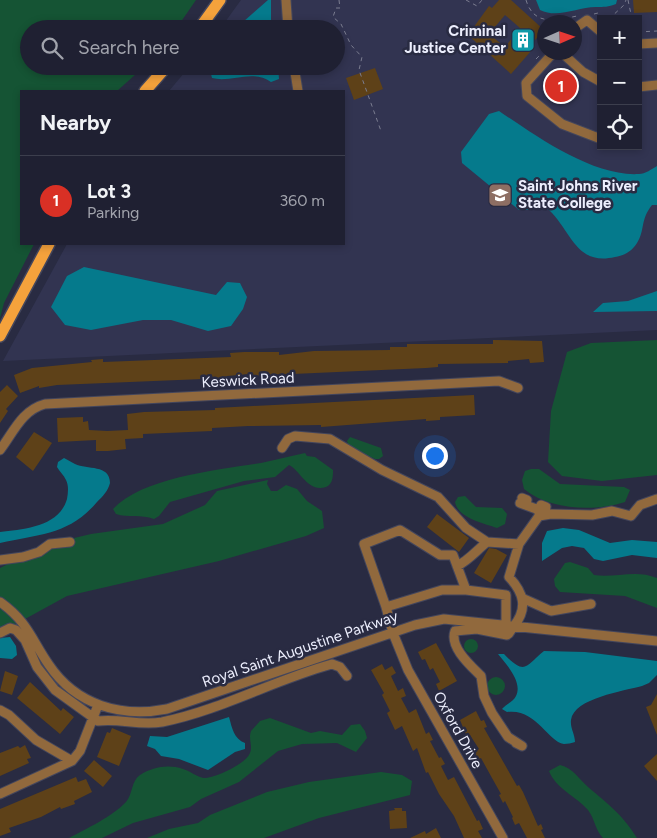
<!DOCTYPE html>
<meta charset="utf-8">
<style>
:root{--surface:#1f2032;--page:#27283a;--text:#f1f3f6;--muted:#a1a3ac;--line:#3c3e4d;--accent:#d93025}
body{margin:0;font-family:Figtree,sans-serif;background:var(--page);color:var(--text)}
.controls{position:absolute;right:15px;top:15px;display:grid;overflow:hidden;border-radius:0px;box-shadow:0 2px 8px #0003}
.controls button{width:45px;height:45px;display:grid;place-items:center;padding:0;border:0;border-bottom:1px solid var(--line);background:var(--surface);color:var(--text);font:25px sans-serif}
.compass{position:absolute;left:537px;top:15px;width:45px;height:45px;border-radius:50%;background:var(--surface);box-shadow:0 2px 8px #0003;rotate:87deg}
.you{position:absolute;left:434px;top:455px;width:18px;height:18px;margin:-12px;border:4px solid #fff;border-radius:50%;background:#1a73e8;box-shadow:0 0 0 8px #1a73e833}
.badge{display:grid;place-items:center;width:32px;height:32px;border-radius:50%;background:var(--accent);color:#fff;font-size:16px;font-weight:700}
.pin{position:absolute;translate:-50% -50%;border:2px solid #fff;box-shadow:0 1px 5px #0006}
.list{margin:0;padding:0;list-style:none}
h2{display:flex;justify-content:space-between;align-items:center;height:65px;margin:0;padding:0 20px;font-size:21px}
h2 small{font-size:16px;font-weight:400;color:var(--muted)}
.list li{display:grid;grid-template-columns:32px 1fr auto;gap:15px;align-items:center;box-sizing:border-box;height:90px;padding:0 20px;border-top:1px solid var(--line)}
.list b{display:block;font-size:19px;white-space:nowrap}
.list p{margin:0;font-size:16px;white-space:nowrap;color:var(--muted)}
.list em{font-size:16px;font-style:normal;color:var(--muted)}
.icon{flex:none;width:28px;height:28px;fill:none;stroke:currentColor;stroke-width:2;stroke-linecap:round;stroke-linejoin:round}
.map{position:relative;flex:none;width:657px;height:838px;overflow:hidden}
.search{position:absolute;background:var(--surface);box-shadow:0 2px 8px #0003;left:20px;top:20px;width:325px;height:55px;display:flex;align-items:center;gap:12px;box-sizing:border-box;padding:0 18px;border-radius:28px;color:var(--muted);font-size:19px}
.panel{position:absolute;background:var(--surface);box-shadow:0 2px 8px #0003;left:20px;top:90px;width:325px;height:155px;border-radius:0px}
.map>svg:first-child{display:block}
</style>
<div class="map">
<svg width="657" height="838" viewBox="0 0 657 838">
<rect width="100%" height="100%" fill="#292b42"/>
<path fill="#323451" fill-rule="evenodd" d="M241 0H657V330L3 361 67 244H344V91H169L190 66H336V29H220ZM601 19H638V146H601ZM544 22H574V52H544Z"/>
<path fill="#155434" d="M0 0H196L176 29H29V66H145L117 91H21V244H34L4 303 0 318Z
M657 340V475L602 481 562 476 548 462 551 411 567 352 591 343Z
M350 437 381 448 383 456 379 459H375L349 447 347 441Z
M305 453 307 456 315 457 333 470C333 476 333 484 326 487 308 493 300 470 289 465L275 477 244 481 170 502 159 516 154 519C141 514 128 518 116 514L113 509C143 477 219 470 261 463 276 460 290 456 305 453Z
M531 469H539L560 484 624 487 630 490 625 502C595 512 549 510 524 489L522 480 525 471Z
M268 480 267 484 271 491H277L286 485 297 489 307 501 322 511 324 528 306 536 219 561 67 596 25 619 0 598V568L49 544 91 534 163 524 205 505 217 491Z
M465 496 476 507 502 508 507 514 505 524 497 528C483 523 458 518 455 502L458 497Z
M570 562 588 568 594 575C616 578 636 569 657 578V608L625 596 560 592 555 586 554 579 565 563Z
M0 607 18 623 0 628Z
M464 646a7 7 0 1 1 14 0a7 7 0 1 1-14 0Z
M487 686a9 9 0 1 1 18 0a9 9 0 1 1-18 0Z
M270 718 311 733 320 731 342 735 351 725 360 724 365 731 367 738 356 752 337 743 302 744 278 751 239 782 201 799 190 807 133 823 102 838H69C86 829 113 816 126 802 133 794 131 781 140 775 153 767 168 764 183 769 190 771 197 777 204 778 215 778 246 764 250 753 253 746 248 739 251 731L260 721Z
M560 765C573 768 578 778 588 787 609 805 621 813 637 838H603C595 830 595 819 588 810 576 796 556 789 549 771Z
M381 772 402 775 412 781 410 795 319 818 264 838H147L169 829 198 823 210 815 267 792 309 782Z"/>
<path fill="#057a8c" d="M268 0H271V29H235Z
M536 0H617L616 4C608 7 604 7 596 7 577 7 558 19 540 10Z
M216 66H278L279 79 271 82C253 69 231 83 212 78L211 74Z
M499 111C536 136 593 177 639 174 645 174 652 169 657 166V205H652C640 220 645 231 637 243 631 252 625 255 615 257 576 266 572 232 549 210H519L462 163 461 152 489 114Z
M84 267 216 295 227 282 240 283 247 297 243 309 231 326 208 331 171 320H143L91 330 65 325 51 307 67 276Z
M657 291V311L593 312 603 303 628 301Z
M64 458C68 460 71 462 75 464 87 470 110 464 110 483 108 491 103 496 97 502 69 535 40 534 0 543V532C24 529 59 527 67 499 68 493 69 486 66 480 64 475 59 471 57 467L58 462Z
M563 528 579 530 610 543 632 540 657 542V558L632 555 603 561 594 559 584 548 572 546 562 548 542 561V543L547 531Z
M10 637 16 646 17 655 12 659 0 658V638Z
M544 651 585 652 657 661V675L649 683 642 686C624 691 574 698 571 720 570 728 575 734 575 742 572 743 567 744 564 744 547 741 536 708 507 712L502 709C506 704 513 702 516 696 523 682 506 664 498 654H504C526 677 526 665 544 651Z
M229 717C232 728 234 739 245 743V749L235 752 208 770 179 759 161 756 155 749 147 746 150 736 167 737Z"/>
<path fill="#5e4118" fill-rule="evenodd" d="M499 0H511L544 30 528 48 531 51 511 74 468 35 489 6 492 8ZM505 15 520 28 505 47 489 34Z
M633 0H657V12L634 13Z
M375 68 383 89 354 100 346 78Z
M493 340 542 341 544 362 530 363 529 359 508 361V363L438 364V367L426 368 249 376V374L227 376V378L57 385 39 388V386L20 393 14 375 32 368 92 362 91 360 103 359V362L231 357 230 353 244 352H279V355L314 351 390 350V347H407V344H493Z
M7 385 18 396 6 409 8 411 0 423V392Z
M474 395 475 415 440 417V420L426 421V419L321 427V425L248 426 212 428V431L143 434V438L125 439 126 449 108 451H96V440L58 442 57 418 83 417V422L88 421 89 430 107 431 128 430 127 414 144 412 215 410V408L253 406Z
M34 432 52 443 33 471 16 457Z
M437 514 469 538 459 552 427 527Z
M489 548 496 549 507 555 491 583 474 573Z
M436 643 457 681 439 691 436 684 440 682 433 668 430 670 425 659 422 660 418 652Z
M382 664 385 670 392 666 396 673 391 676 398 691 403 688 406 696 401 698 409 713 416 709 426 734 429 732 433 740 430 741 439 758 441 757 445 764 441 766 448 780 454 777 477 821 479 820 483 829 478 831 482 838H464L454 816 439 794 428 772 426 773 417 748 413 751 402 726 395 730 387 713 390 711 382 695 384 693 371 670Z
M5 671 18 676 12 695 0 691Z
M30 682 61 711 63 708 74 717 60 734 17 698Z
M657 694V735L646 707 651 705Z
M476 711 481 721 484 720 487 727 484 728 517 786 519 785 523 792 538 826 541 824 543 829 541 830 545 838H527L519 823 515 825 512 818 513 817 505 801 503 803 499 795 501 794 492 778 481 758 478 759 474 752 479 749 470 735 467 737 460 720Z
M112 728 131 736 119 766 97 757 107 732 110 733Z
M25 745 31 758 27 759 29 763 0 776V753L18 746 20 748Z
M657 754V781L644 766Z
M94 760 112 776 103 787 84 771Z
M76 777 78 782 86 779 92 792 74 801 75 804 61 809 60 807 41 817 9 828 11 832 0 836V809Z
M394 808H402V811H406L407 828 390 829 389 811 395 810Z
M436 828 441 838H410L425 831 426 834Z"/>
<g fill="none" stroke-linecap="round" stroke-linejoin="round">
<g stroke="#44465c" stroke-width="11">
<path id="minor" d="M286 0 288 29
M574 29 587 20 601 32
M638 44 657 43
M554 52 526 83 527 96 562 124 601 139
M561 52 583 72 601 82
M294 66 298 91
M638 87 657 85
M282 448 288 439 295 436 330 439 382 470 438 497 466 528 487 542 519 544
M0 450C13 433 22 410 45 404L499 381 518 388
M527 500 522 498 526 504 520 503 539 510V514H544L546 507 541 505 540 512 544 511 545 508 541 507V510H543L541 508
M0 560 23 557 39 552 50 544 70 542
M457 566C468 561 477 550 487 542
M522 598 551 611 591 604
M0 602C28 622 31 639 49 665 76 705 121 718 167 709L415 625 444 619 657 641
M386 607 364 544 400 530 440 555H453L466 590
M0 633 10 628 16 630 25 640 37 667 55 690 98 721C120 718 139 726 162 722 221 710 274 680 332 664L340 667 347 676
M0 710 9 715 36 740 72 761
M516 743 522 746 508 737 492 713 484 696 481 676C471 666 449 647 455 631L477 629 507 635C511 633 510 630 514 626 528 608 524 593 509 577L519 544 539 516 551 514 592 515 612 511 631 516 640 505 657 499
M0 794 72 761 80 751 98 705
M503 838 408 670 393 633 386 607 442 590H466L506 595V624"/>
</g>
<g stroke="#44465c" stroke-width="14">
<path id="major" d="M199 29 220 0
M145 91 167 66
M0 336 49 244"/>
</g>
<path stroke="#7b7d90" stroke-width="1" stroke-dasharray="4 4" stroke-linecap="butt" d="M339 0 340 8H336L333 17 341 24 351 45 362 57 359 70 381 131
M466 0 477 6 482 0
M526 0C534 27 557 20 577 16
M628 0 632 19
M594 14 598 13 604 19
M609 19 624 5 626 0
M638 32 657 31
M536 59 541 54"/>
<use href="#minor" stroke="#91693d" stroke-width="9"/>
<use href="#major" stroke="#f5a23c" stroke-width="11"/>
</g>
<defs>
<g id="building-square" transform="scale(1.25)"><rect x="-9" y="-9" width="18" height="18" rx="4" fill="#0f9aa8" stroke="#292b42"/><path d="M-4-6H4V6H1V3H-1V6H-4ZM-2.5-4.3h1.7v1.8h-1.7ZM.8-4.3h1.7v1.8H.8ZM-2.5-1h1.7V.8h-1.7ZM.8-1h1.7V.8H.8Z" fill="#fff"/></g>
<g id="university-square" transform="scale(1.25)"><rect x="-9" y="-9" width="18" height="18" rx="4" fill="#8d6e63" stroke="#292b42"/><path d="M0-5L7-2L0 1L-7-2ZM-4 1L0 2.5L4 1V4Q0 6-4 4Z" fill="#fff"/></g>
</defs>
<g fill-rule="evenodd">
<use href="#building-square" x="523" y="40"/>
<use href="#university-square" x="500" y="195"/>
</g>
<g text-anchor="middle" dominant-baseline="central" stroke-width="5" stroke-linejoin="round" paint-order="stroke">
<g font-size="15" font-weight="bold" fill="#eceefd" stroke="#292b42" text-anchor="end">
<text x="506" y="31">Criminal<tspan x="506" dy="17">Justice Center</tspan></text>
<text x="518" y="186" text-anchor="start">Saint Johns River<tspan x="518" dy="17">State College</tspan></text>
</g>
<g font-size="15" fill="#eceefd" stroke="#292b42">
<text transform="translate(248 380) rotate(-3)">Keswick Road</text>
<text transform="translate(300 649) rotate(-19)">Royal Saint Augustine Parkway</text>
<text transform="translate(458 730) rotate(61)">Oxford Drive</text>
</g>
</g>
</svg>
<div class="controls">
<button>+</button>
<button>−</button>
<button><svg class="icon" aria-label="locate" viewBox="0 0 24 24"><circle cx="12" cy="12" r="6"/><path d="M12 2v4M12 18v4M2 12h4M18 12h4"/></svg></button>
</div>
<svg class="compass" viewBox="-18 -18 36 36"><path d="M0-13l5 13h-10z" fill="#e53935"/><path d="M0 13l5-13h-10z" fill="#a1a3ac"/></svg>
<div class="you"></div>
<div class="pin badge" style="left:561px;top:86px">1</div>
<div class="search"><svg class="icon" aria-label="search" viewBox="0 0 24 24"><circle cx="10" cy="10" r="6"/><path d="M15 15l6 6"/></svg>Search here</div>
<section class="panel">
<h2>Nearby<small></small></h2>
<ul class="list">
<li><span class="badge">1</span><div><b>Lot 3</b><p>Parking</p></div><em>360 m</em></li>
</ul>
</section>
</div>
